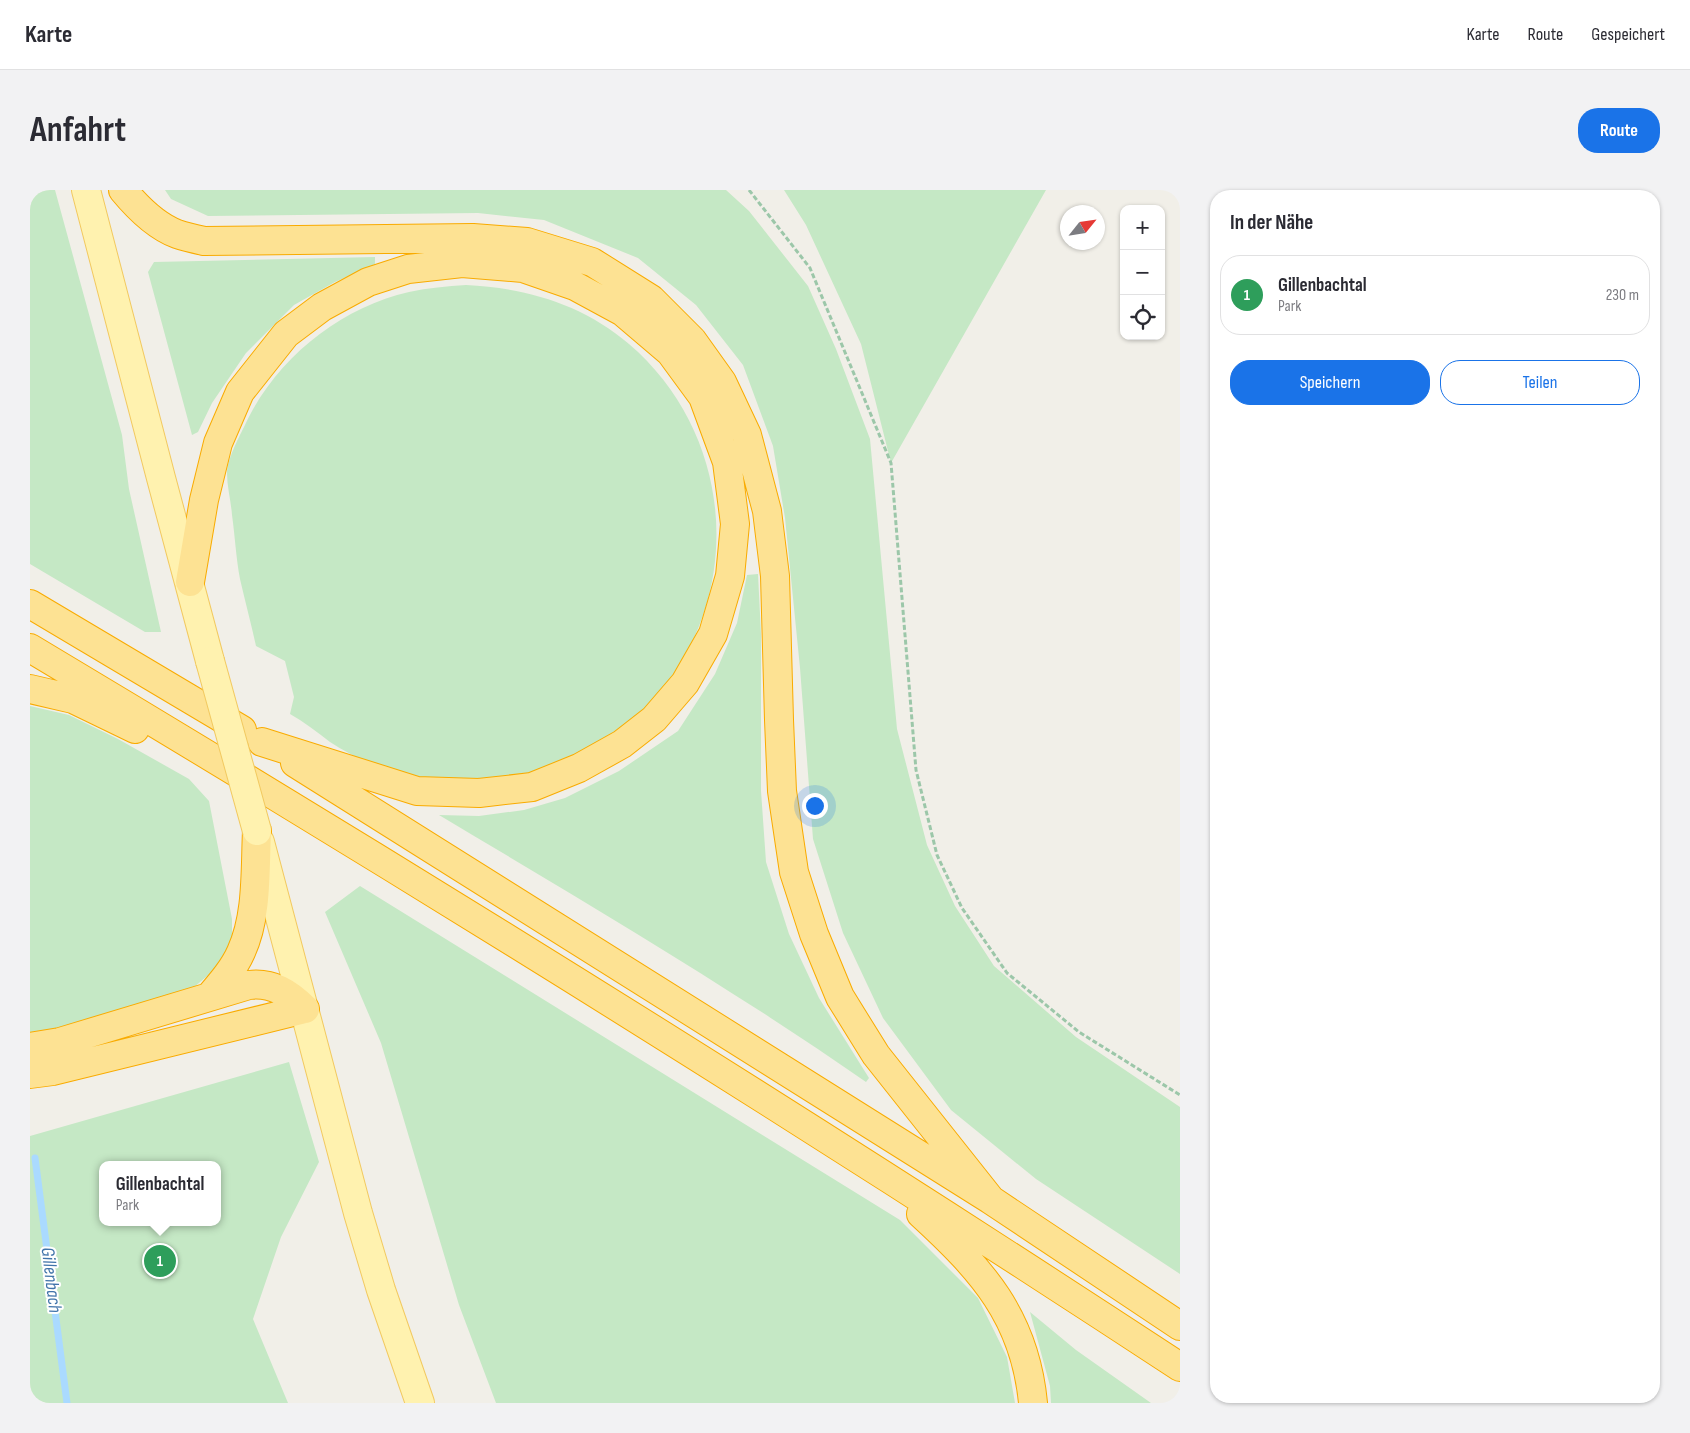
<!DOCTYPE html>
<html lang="de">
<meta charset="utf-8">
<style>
:root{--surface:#fff;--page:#f2f2f3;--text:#2b2b33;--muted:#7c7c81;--line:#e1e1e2;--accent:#1a73e8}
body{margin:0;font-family:"Sofia Sans Condensed",sans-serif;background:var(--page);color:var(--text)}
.controls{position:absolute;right:15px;top:15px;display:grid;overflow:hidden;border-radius:10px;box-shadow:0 1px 4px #0004}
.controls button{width:45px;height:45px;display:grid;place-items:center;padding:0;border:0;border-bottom:1px solid var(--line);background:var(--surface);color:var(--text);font:25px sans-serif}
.compass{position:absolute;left:1030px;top:15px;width:45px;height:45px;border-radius:50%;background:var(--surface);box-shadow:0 1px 4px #0004;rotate:60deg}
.you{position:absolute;left:784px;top:615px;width:18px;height:18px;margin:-12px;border:4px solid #fff;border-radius:50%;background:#1a73e8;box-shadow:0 0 0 8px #1a73e833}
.badge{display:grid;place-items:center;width:32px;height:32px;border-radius:50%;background:var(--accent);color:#fff;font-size:16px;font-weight:700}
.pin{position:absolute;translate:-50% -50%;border:2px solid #fff;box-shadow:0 1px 5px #0006}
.popup{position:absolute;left:69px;top:971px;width:122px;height:65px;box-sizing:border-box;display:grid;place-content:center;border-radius:10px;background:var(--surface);filter:drop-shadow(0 1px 4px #0005);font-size:16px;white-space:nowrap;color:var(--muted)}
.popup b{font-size:19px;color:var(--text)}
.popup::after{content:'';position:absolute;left:50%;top:100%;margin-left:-10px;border:10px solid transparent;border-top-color:var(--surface)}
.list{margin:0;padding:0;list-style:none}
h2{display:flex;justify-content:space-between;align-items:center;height:65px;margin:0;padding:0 20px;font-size:21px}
h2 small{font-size:16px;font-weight:400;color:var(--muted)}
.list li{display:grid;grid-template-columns:32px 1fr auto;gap:15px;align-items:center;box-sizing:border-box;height:80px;margin:0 10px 10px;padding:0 10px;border:1px solid var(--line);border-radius:20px}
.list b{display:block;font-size:19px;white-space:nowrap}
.list p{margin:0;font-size:16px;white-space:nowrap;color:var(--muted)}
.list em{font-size:16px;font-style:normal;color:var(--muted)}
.actions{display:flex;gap:10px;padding:15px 20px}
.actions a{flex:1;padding:11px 0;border:1px solid var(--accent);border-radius:20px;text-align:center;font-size:18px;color:var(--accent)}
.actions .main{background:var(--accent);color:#fff}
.icon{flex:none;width:28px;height:28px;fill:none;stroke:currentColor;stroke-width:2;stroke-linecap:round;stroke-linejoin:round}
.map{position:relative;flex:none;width:1150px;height:1213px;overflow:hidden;border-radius:20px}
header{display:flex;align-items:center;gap:30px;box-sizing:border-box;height:70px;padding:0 25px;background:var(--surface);border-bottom:1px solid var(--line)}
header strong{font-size:24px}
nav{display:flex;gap:28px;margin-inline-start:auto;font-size:18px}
.intro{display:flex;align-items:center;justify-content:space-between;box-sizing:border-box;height:120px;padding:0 30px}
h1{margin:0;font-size:35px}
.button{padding:12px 22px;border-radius:20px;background:var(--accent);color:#fff;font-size:18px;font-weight:700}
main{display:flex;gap:30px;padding:0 30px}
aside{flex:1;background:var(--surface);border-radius:20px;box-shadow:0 1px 4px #0004}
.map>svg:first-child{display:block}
</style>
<header>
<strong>Karte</strong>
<nav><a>Karte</a><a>Route</a><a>Gespeichert</a></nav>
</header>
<div class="intro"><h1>Anfahrt</h1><a class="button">Route</a></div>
<main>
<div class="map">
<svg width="1150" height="1213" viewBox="0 0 1150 1213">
<rect width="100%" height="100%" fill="#f1efe8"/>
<path fill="#c5e8c5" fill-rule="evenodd" d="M0 0H25L92 245 99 299 131 442H115L0 374Z
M135 0H696L719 21 778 96 806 159 840 249 867 539 897 655 925 716 964 776 1046 847 1150 917V1084L1006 989 921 920 853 828 813 743 783 649 770 478 755 328 743 256 713 175 666 115 608 68 514 30 448 23 178 26 141 9Z
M754 0H1016L861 273 831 154 776 35Z
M345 67V74L305 92 264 115 216 163 182 213 168 242 162 245 118 82 124 72Z
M436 95C496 98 552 114 599 154 697 238 715 383 641 488 628 508 611 527 591 542 583 547 574 552 566 557 556 562 546 570 536 574 525 578 514 580 503 583 495 586 487 589 479 590 462 593 442 590 425 589 412 589 398 590 386 588 356 583 325 568 300 552 287 542 274 532 260 524L264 507 255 471 226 456C221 433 215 411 210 389 206 368 205 346 202 325 201 311 197 297 197 283 197 270 208 249 214 237 244 171 308 118 379 102 398 98 417 96 436 95Z
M728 384 731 444V601L736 672 759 744 789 808 839 888 836 892C698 796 553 711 409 625L449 626 494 620 535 608 589 581 648 541 685 484 707 433 717 385Z
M0 516 39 525 88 549 159 589 179 611 202 729V747L195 771 163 798 50 834 0 847Z
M330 696 870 1030 948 1108 977 1167 985 1213H466L429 1115 351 853 295 722Z
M259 872 289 972 251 1047 223 1129 258 1213H0V946ZM72 975H188V1032H72Z
M1000 1122 1046 1160 1121 1213H1021L1020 1196Z"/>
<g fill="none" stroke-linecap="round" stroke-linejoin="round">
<path stroke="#aadaff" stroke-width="7" d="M5 968 37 1213"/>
<g stroke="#f2c960" stroke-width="30">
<path id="primary" d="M56 0 131 288 180 471
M230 652 328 1023 351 1100 390 1213"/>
</g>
<g stroke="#f9ab00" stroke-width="30">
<path id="highway" d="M93 0C107 17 126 36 147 44 156 47 165 49 174 51L443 48 497 52 562 72 621 109 662 150 692 192 717 245 737 321 745 386 749 530 752 601 764 682 784 744 810 807 846 865 961 1010
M160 392 174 310 188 253 210 202 256 144 292 117 338 92 378 79 432 73 493 78 545 96 593 122 640 162 673 207 697 272 705 334 700 386 683 444 655 493 624 529 592 554 549 578 502 597 449 603 387 601 232 552
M0 414 212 540
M0 458C388 690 772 929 1150 1177
M0 499 43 509 105 539
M265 573 961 1010 1150 1136
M180 806C192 792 204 778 211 762 228 725 225 680 227 641
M0 857 30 852 219 795C242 792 259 803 275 819
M0 884 23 881 275 819
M891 1024C952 1080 995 1127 1003 1213"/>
</g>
<path stroke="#9cc7a9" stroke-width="3" stroke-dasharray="5 2.5" stroke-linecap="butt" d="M719 0 780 78 861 273 886 580 907 665 932 718 977 783 1049 842 1150 905"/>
<use href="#primary" stroke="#fff2af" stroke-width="28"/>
<use href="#highway" stroke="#fde293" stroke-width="28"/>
<g stroke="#f2c960" stroke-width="30" stroke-linecap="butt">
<path id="primary-bridge" d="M180 471 227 641"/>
</g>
<use href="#primary-bridge" stroke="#fff2af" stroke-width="28"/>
</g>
<g text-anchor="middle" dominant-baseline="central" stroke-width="4" stroke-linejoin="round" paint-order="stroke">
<g font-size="19" font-style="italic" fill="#4174aa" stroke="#fff">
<text transform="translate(21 1090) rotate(83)">Gillenbach</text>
</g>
</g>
</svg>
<div class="controls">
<button>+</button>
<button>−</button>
<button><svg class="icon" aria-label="locate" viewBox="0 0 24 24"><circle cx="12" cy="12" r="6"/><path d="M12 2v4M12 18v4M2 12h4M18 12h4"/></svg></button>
</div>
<svg class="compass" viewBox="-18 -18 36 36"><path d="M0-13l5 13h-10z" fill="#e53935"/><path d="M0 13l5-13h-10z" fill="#7c7c81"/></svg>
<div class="you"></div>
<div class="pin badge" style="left:130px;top:1071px;background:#2e9e5b">1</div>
<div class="popup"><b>Gillenbachtal</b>Park</div>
</div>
<aside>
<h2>In der Nähe<small></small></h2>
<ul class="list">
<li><span class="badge" style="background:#2e9e5b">1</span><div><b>Gillenbachtal</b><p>Park</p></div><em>230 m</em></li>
</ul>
<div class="actions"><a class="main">Speichern</a><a>Teilen</a></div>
</aside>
</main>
